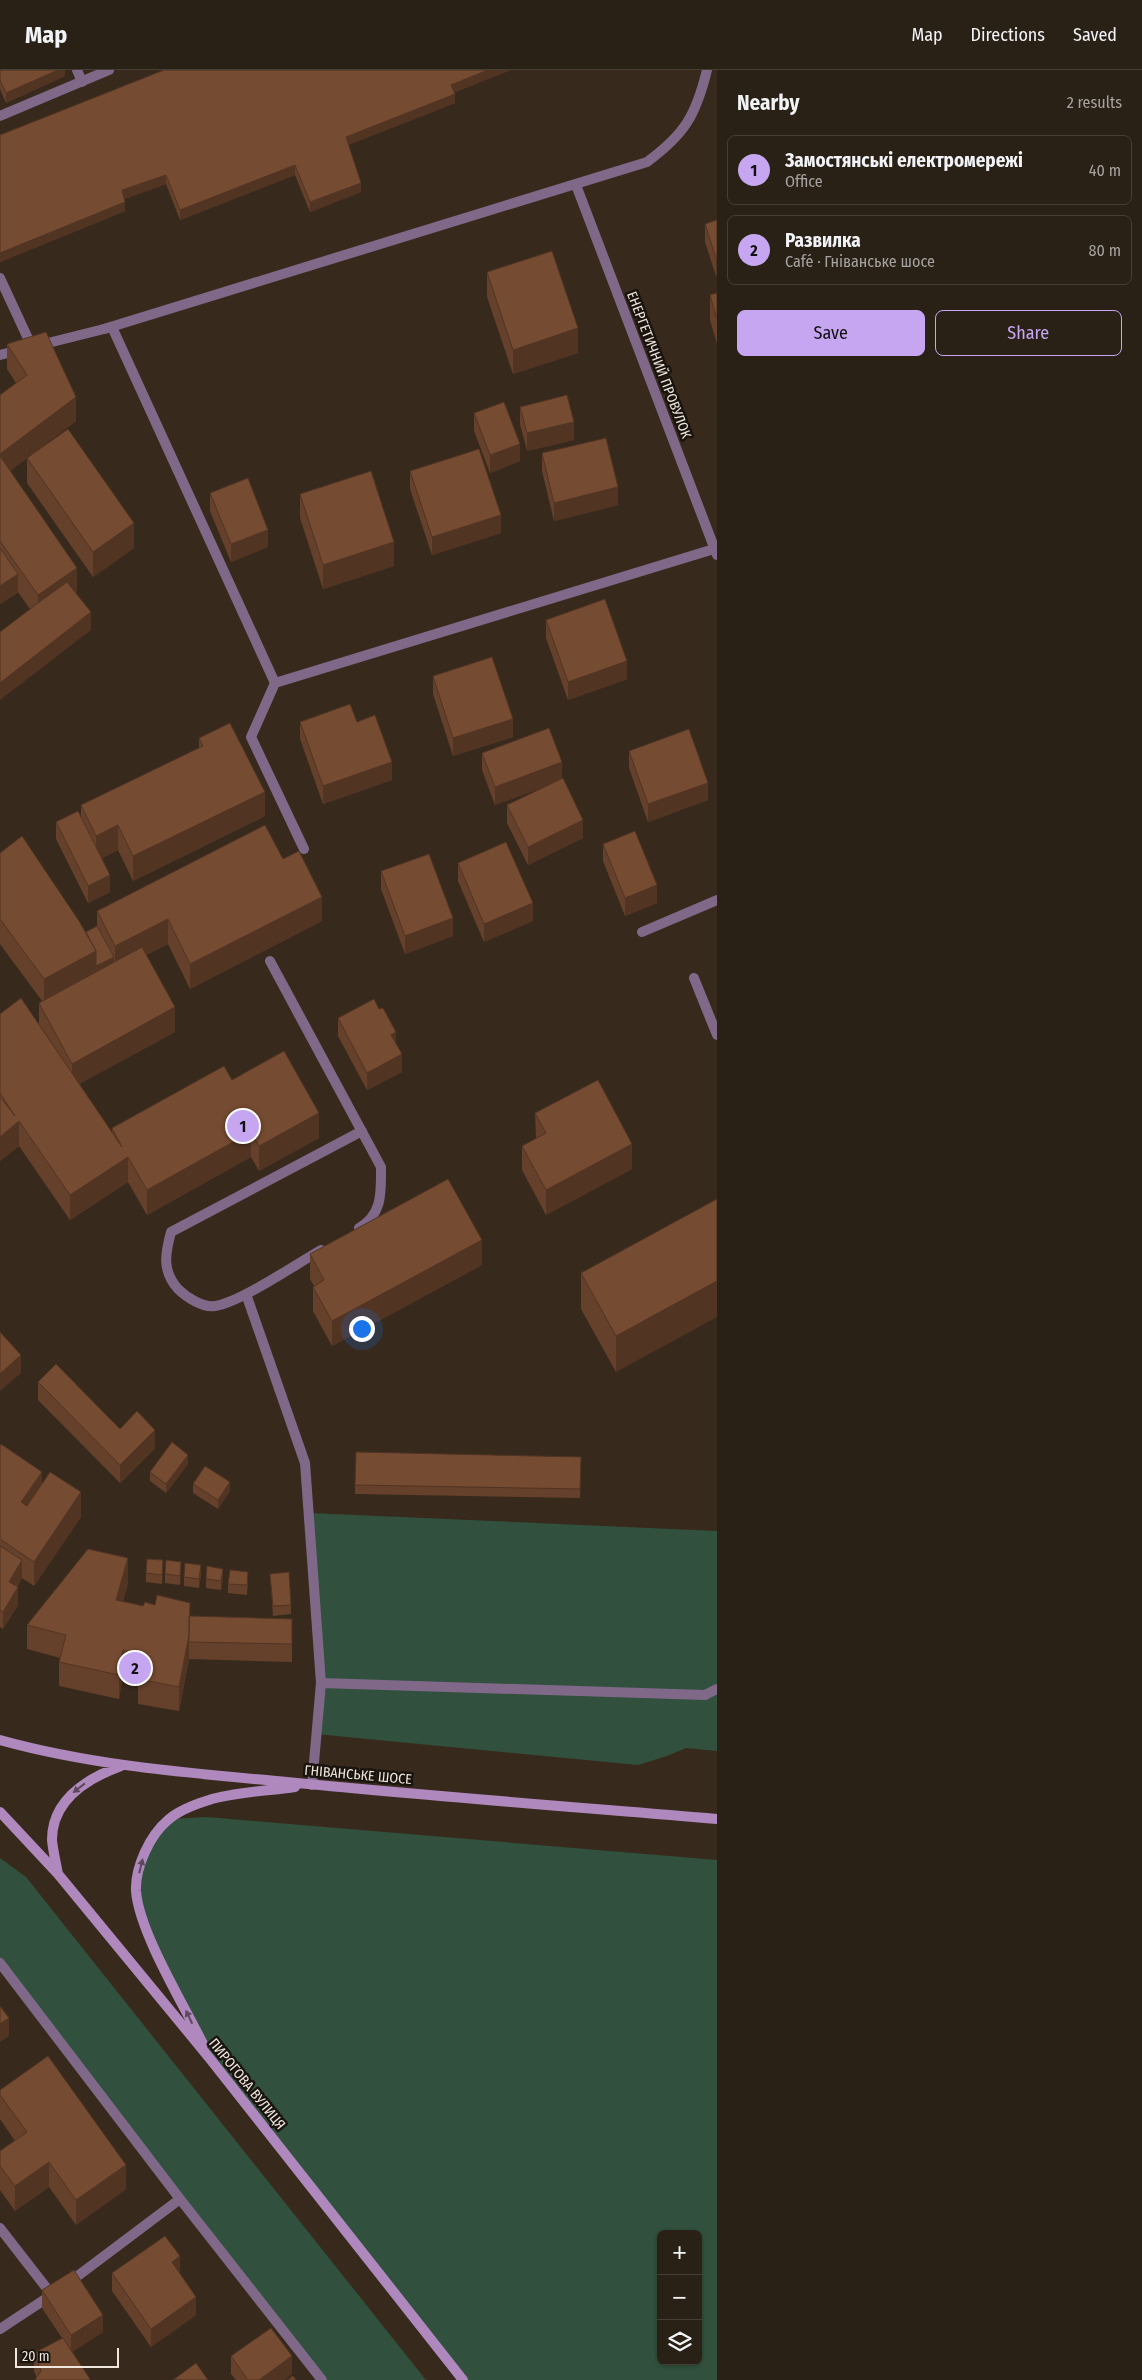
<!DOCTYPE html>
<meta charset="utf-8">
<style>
:root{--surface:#292016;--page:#31281f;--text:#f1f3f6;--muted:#a5a3a1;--line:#453e35;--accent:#c6a6f0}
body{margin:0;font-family:"Fira Sans Condensed",sans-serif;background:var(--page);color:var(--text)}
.controls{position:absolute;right:15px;bottom:15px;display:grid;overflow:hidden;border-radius:8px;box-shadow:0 1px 4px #0004}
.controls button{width:45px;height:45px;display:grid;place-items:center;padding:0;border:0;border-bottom:1px solid var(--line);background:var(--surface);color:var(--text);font:25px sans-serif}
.scale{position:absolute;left:15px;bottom:12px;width:104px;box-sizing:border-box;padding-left:5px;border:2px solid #efe6de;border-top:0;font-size:14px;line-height:18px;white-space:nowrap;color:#efe6de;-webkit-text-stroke:4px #1a140e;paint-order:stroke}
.you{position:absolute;left:361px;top:1258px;width:18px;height:18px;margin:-12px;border:4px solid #fff;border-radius:50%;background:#1a73e8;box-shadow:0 0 0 8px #1a73e833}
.badge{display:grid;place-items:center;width:32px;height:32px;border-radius:50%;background:var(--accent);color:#111;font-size:16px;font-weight:700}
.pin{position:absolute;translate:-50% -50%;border:2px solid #fff;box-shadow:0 1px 5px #0006}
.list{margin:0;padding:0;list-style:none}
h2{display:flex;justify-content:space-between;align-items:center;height:65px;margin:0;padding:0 20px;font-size:21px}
h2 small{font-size:16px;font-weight:400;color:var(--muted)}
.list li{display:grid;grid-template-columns:32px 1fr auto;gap:15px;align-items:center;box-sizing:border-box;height:70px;margin:0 10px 10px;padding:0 10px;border:1px solid var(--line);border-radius:8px}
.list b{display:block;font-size:19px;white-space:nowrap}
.list p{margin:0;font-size:16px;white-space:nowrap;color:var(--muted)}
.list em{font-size:16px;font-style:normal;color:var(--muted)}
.actions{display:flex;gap:10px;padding:15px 20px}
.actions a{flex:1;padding:11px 0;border:1px solid var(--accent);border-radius:8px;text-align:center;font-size:18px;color:var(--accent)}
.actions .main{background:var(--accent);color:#111}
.icon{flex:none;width:28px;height:28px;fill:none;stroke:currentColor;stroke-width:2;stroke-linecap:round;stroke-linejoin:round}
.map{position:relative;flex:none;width:717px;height:2310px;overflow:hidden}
header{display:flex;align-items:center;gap:30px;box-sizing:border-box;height:70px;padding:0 25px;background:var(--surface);border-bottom:1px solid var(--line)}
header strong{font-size:24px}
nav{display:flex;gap:28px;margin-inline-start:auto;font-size:18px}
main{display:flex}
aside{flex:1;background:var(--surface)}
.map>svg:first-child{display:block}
</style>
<header>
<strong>Map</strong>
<nav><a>Map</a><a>Directions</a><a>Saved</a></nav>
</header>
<main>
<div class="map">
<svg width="717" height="2310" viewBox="0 0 717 2310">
<rect width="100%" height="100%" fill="#372a1d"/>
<path fill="#31503d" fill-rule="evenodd" d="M309 1443 717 1461V1681L686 1678 667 1686 638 1695 316 1664 321 1613Z
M207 1747 717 1790V2310H463L211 1990 140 1843 141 1791 168 1749ZM661 2164H698V2291H661Z
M0 1788 26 1807 426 2310H322L0 1893Z"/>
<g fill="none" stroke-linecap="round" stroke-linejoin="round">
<path stroke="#806889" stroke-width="10" d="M77 0 82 12
M0 46 109 0
M112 257 275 613 251 667 304 779
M104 259 647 92C685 64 696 45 707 0
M0 285 20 280
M275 613 714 479
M642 862 717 830
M270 891 381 1097C381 1122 383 1144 359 1158
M694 908 717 965
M321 1180C296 1194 241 1232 215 1236 203 1238 186 1227 178 1219 162 1201 165 1184 171 1162L362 1061
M246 1224 305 1393 321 1613
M0 1893 180 2129 322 2310
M67 2214 180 2129
M0 2259 53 2224"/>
<path stroke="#806889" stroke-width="10" d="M576 115 717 485
M0 208 32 277 112 257
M312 1715 321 1613 705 1625 717 1619
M0 2158 52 2225"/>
<path stroke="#af88bd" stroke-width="10" d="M0 1670C94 1696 190 1703 287 1712 430 1726 574 1737 717 1749
M0 1742 58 1804 211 1990 463 2310
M58 1804C56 1793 53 1781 52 1770 52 1729 88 1708 121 1696
M203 1974C184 1935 139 1862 136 1821 135 1797 150 1765 168 1750 178 1741 196 1734 209 1730 233 1722 269 1721 295 1717"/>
</g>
<path fill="#65402b" d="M0 0H65V6L6 33 0 19Z
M455 23V33L348 75 361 122 310 142 295 105 180 150 166 114 124 129 125 141 0 192V65Z
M717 150V205L716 206 705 172V154Z
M487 202 578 283 513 304 487 227Z
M717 223V274L710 250V225Z
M7 274 76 351 10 401 77 523 76 524 91 560 30 539 18 522 0 534V325L16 313 7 299Z
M520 337 574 370 527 381 520 354Z
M474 343 520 391 490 403 474 361Z
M542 383 618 435 554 451 542 401Z
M27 388 134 478 93 507 27 413Z
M410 401 501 463 432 485 410 419Z
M210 423 268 477 231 492 210 441Z
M300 424 394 496 323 519 300 448Z
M546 550 627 609 568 630 546 568Z
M433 606 513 667 453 686 433 624Z
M300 652H357L392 710 323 734 300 669Z
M199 668 265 746 133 811 118 780 102 788 110 822 88 833 56 769V752L81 748V735L199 678Z
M629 681 708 730 648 752 629 698Z
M482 683 562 708 583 768 528 795 507 753V735L547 716 495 735 482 700Z
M603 774 657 833 625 846 603 791Z
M0 783 86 862 97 856V841L283 789 322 851 190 919 168 874 146 885 175 962 79 1014 112 1063V1058L232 1010 319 1068 259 1101 251 1087 147 1145 128 1112 70 1150 19 1076 0 1091V944L39 954V933L42 931 0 874Z
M458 793 533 851 484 872 458 811Z
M381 801 453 866 405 884 381 819Z
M338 948 396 974 402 1002 367 1020 338 966Z
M535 1043 632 1099 546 1145 522 1100V1076L536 1069Z
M717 1129 616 1302 581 1239V1203Z
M310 1184 482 1195 332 1276 313 1241V1217L314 1216 310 1209Z
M38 1312 120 1359 155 1378 120 1413 38 1330Z
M0 1376 42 1414 81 1447 34 1516 22 1508 17 1517 18 1535 3 1559 0 1557Z
M581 1387 580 1428 355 1424V1415Z
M188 1394 166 1423 150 1411V1402Z
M193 1414 230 1421 218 1439 193 1423Z
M163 1499 162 1514 146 1512V1503Z
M181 1502 180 1515 165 1513V1504Z
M201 1504 199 1518 184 1516V1507Z
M270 1504 291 1535V1544L273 1546Z
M223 1508 221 1520 206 1518V1509Z
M248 1511 247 1525 228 1523V1514Z
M128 1513 123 1531 143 1536 190 1546 292 1549V1592L189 1589 179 1641 138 1634V1608L123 1604 119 1629 59 1616V1592L60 1588 27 1579V1555Z
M0 2020 126 2119 76 2155 49 2117 15 2141 0 2120V2081L15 2071 0 2049Z
M112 2203 180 2204 196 2245 151 2277 112 2221Z
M42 2220 103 2262 72 2282 90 2310 37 2308 34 2301V2283L62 2268 42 2238Z
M231 2286 292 2304 284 2310H236L231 2304Z"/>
<path fill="#523423" d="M58 0H65V6L6 33V23Z
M488 0H511L451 24V15Z
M455 24V33L346 76V67Z
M295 95V105L180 150V140Z
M166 105V114L122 130V120Z
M361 113V122L310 142V132Z
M125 132V141L0 192V183Z
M716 188H717V205L716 206Z
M578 258V283L513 304V280Z
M76 327V351L0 409V384Z
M574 352V370L527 381V363Z
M520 374V391L490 403V385Z
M618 417V435L554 451V433Z
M501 445V463L432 485V467Z
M134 453V478L93 507V482Z
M268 460V477L231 492V474Z
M394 472V496L323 519V495Z
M77 498V523L38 550V525Z
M18 504V521L0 534V516Z
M91 542V560L0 630V613Z
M627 591V609L568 630V612Z
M513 649V667L453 686V668Z
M392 692V710L323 734V716Z
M562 692V710L495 735V717Z
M708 713V730L648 752V734Z
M265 722V746L133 811V786Z
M583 750V768L528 795V777Z
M118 755V780L96 790V766Z
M110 805V822L88 833V816Z
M657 815V833L625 846V828Z
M322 827V851L190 919V894Z
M533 833V851L484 872V854Z
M453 848V866L405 884V866Z
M168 849V874L115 901V876Z
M96 881 114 887V897L44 934V909Z
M175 937V962L72 1018V994Z
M396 962V979L391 965Z
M402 984V1002L367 1020V1003Z
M319 1043V1068L259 1101V1076Z
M19 1051V1076L0 1091V1067Z
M251 1062V1087L147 1145V1120Z
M632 1074V1099L546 1145V1120Z
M128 1087V1112L70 1150V1125Z
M482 1170V1195L332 1276V1251Z
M717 1211V1247L616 1302V1266Z
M21 1285V1303L0 1321V1304Z
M155 1360V1378L120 1413V1395Z
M188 1385V1394L166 1423V1414Z
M42 1402V1427L21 1457V1432Z
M230 1412V1421L218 1439V1430Z
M81 1422V1447L34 1516V1492Z
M128 1488V1513L116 1554V1530Z
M22 1490V1508L9 1530V1512Z
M163 1490V1499L162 1514V1505Z
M181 1492V1502L180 1515V1506Z
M201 1495V1504L199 1518V1509Z
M223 1499V1508L221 1520V1511Z
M18 1517V1535L3 1559V1542Z
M189 1565V1589L179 1641V1617Z
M123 1580V1604L119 1629V1605Z
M9 1948V1966L0 1972V1954Z
M49 2092V2117L15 2141V2116Z
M126 2095V2119L76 2155V2130Z
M180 2186V2204L172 2192Z
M196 2227V2245L151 2277V2259Z
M103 2245V2262L71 2283V2265Z
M292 2286V2304L284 2310H259Z"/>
<path fill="#754b32" stroke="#523423" d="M0 0H58L6 23 0 10Z
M164 0H488L451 15 455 24 346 67 361 113 310 132 295 95 180 140 166 105 122 120 125 132 0 183V65Z
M717 150V188H716L705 154Z
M552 181 578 258 513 280 487 202Z
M717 223V249L710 225Z
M46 262 76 327 0 384V325L27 305 7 274Z
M567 325 574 352 527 363 520 337Z
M504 332 520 374 490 385 474 343Z
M68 359 134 453 93 482 27 388Z
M606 368 618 417 554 433 542 383Z
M479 379 501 445 432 467 410 401Z
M0 386 77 498 38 525 0 471Z
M371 401 394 472 323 495 300 424Z
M248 408 268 460 231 474 210 423Z
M0 478 18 504 0 516Z
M67 512 91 542 0 613V562L38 533Z
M605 529 627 591 568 612 546 550Z
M492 587 513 649 453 668 433 606Z
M350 634 357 652 375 645 392 692 323 716 300 652Z
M230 653 265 722 133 786 118 755 96 766 81 735 203 676 199 668Z
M549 658 562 692 495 717 482 683Z
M689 659 708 713 648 734 629 681Z
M563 708 583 750 528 777 507 735Z
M78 741 110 805 88 816 56 752Z
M265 755 283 789 299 781 322 827 190 894 168 849 115 876 97 841Z
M635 761 657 815 625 828 603 774Z
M22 766 79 851 96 881 44 909 0 849V783Z
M506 772 533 833 484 854 458 793Z
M429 784 453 848 405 866 381 801Z
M97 856 114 887 96 896V881L86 862Z
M142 877 175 937 72 994 39 933Z
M21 928 122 1077 112 1058 224 996 232 1010 284 981 319 1043 259 1076 251 1062 147 1120 128 1087 70 1125 19 1051 0 1067V1027L15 1046 0 1023V944Z
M374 929 379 939 383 938 396 962 391 965 402 984 367 1003 338 948Z
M598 1010 632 1074 546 1120 522 1076 546 1063 535 1043Z
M448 1109 482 1170 332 1251 313 1217 324 1210 310 1184Z
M717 1129V1211L616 1266 581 1203Z
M0 1262 21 1285 0 1304Z
M56 1294 120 1359 137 1341 155 1360 120 1395 38 1312Z
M172 1372 188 1385 166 1414 150 1402Z
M1 1374 42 1402 21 1432 27 1436 50 1402 81 1422 34 1492 0 1469V1376Z
M356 1382 581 1387 580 1419 355 1415Z
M205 1396 230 1412 218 1430 193 1414Z
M0 1476 22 1490 9 1512 18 1517 3 1542 0 1540Z
M88 1479 128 1488 116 1530 143 1536 145 1532 155 1535 157 1525 190 1533 189 1565 179 1617 138 1609 143 1585 123 1580 119 1605 59 1592 66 1565 27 1555Z
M147 1489 163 1490 162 1505 146 1503Z
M166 1490 181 1492 180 1506 165 1504Z
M185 1493 201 1495 199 1509 184 1507Z
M207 1496 223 1499 221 1511 206 1509Z
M230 1500 248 1502 247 1515 228 1514Z
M289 1502 291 1535 273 1536 270 1504Z
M189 1546 292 1549V1574L189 1572Z
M0 1936 9 1948 0 1954Z
M48 1986 126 2095 76 2130 49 2092 15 2116 0 2096V2081L27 2062 0 2025V2020Z
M165 2166 180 2186 172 2192 196 2227 151 2259 112 2203Z
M74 2200 103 2245 71 2265 42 2220Z
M271 2258 292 2286 259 2310H248L231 2286Z
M63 2268 90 2309 88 2310H35L41 2301 34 2283Z
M196 2293 208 2310H173Z
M293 2306 296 2310H287Z"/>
<defs><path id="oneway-solid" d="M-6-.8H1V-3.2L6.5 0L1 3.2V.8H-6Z" transform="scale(1.25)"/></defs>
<g fill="#5d485d">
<use href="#oneway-solid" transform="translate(79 1718) rotate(142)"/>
<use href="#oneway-solid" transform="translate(141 1796) rotate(-76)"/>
<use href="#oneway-solid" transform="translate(189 1947) rotate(-116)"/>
</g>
<g text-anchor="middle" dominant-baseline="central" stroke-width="5" stroke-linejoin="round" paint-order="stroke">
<g font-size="14" fill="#efe6de" stroke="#1a140e">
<text transform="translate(659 295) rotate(69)">ЕНЕРГЕТИЧНИЙ ПРОВУЛОК</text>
<text transform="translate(358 1705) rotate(5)">ГНІВАНСЬКЕ ШОСЕ</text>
<text transform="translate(247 2014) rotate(51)">ПИРОГОВА ВУЛИЦЯ</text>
</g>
</g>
</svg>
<div class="controls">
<button>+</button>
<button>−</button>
<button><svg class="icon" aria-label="layers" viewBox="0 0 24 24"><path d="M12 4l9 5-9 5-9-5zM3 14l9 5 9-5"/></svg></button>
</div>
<div class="scale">20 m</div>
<div class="you"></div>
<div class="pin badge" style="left:243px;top:1056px">1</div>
<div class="pin badge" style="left:135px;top:1598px">2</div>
</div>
<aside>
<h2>Nearby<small>2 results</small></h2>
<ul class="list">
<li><span class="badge">1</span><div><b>Замостянські електромережі</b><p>Office</p></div><em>40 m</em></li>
<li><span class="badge">2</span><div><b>Развилка</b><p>Café · Гніванське шосе</p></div><em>80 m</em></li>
</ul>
<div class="actions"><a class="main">Save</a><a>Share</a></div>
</aside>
</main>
